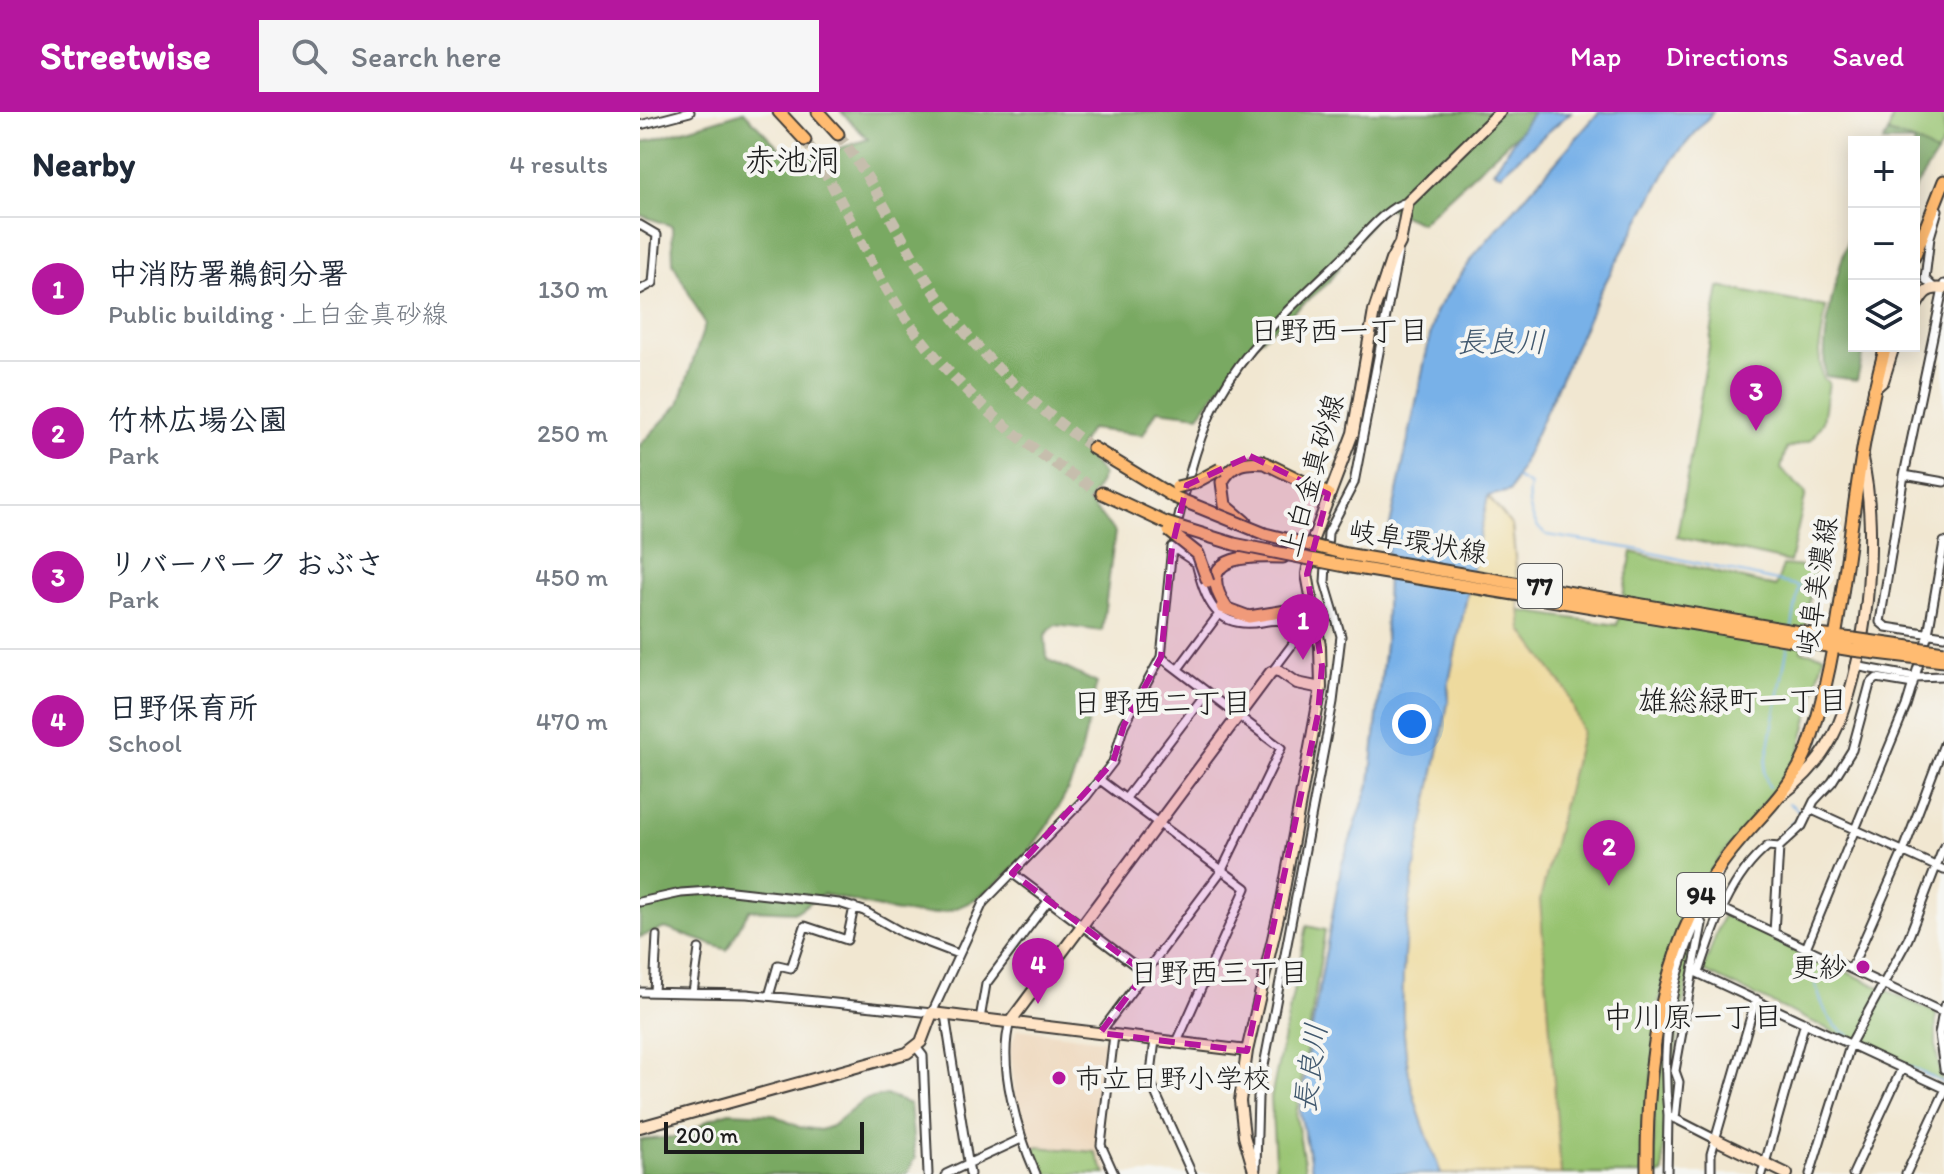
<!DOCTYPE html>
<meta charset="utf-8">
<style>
:root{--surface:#fff;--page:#f6f6f7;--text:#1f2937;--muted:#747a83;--line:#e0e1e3;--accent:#b5179e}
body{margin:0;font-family:Itim,"Klee One",sans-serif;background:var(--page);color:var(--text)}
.controls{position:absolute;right:24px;top:24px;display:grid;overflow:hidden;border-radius:0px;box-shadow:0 4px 20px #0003}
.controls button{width:72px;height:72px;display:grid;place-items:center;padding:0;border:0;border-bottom:2px solid var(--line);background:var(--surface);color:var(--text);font:40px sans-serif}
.scale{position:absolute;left:24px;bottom:20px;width:200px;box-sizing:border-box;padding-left:8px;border:4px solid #1c1c1c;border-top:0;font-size:22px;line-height:28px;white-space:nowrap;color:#1c1c1c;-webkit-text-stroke:6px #f6f6f2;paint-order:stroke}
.you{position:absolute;left:772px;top:612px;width:28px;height:28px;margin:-20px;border:6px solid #fff;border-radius:50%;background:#1a73e8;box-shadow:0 0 0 12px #1a73e833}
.badge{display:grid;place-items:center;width:52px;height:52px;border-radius:50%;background:var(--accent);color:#fff;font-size:26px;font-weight:700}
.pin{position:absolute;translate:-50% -66px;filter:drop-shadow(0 2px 4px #0008)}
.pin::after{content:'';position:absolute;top:42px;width:28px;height:24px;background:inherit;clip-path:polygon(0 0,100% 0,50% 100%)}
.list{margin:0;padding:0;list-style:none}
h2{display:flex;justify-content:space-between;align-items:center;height:104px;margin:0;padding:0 32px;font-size:34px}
h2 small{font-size:26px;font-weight:400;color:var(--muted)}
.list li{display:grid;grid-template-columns:52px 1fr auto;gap:24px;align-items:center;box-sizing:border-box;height:144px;padding:0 32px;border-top:2px solid var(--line)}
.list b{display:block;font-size:30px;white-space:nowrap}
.list p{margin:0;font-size:26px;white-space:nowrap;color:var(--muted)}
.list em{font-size:26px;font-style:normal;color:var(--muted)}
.icon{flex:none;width:44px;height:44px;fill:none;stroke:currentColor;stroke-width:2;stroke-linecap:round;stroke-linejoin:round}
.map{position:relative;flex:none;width:1304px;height:1062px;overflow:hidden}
header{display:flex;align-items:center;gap:48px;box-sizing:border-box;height:112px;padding:0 40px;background:var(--accent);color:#fff}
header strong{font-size:38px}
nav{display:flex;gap:44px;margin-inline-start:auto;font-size:28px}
.search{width:560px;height:72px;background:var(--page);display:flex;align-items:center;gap:20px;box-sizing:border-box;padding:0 28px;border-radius:0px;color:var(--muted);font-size:30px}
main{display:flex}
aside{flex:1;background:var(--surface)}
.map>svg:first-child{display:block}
</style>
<header>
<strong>Streetwise</strong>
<div class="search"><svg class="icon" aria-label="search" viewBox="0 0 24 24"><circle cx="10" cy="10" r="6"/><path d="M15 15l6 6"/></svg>Search here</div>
<nav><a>Map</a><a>Directions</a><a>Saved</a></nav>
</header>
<main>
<aside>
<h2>Nearby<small>4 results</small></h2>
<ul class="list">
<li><span class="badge">1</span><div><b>中消防署鵜飼分署</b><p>Public building · 上白金真砂線</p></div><em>130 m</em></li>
<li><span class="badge">2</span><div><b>竹林広場公園</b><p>Park</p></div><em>250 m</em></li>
<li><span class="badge">3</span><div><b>リバーパーク おぶさ</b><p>Park</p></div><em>450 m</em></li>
<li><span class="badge">4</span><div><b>日野保育所</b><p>School</p></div><em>470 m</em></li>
</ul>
</aside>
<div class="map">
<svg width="1304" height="1062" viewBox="0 0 1304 1062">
<rect width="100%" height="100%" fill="#f6f6f2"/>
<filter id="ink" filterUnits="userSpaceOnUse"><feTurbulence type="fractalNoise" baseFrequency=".0125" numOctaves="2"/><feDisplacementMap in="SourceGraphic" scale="16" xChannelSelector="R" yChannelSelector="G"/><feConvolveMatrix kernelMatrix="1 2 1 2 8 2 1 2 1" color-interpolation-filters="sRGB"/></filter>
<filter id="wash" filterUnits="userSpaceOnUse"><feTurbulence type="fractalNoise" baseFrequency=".006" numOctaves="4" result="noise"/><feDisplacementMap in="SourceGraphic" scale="32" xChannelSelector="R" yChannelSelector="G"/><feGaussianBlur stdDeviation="1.8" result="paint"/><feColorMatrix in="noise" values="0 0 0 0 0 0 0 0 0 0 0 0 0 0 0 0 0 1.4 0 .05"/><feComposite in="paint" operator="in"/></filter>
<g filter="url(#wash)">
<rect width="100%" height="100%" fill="#f1e7d1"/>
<path fill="#eed7bb" d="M377 917 470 929 457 1034 470 1062H399L384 1030 376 995 370 936Z"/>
<path fill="#97c370" stroke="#5a7046" stroke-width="2" d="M1254 0H1304V29L1297 42 1278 31 1248 21Z
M1079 175 1186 195 1179 240 1182 266 1189 270 1183 310 1171 328 1146 337 1141 357 1166 381 1150 450 1037 425Z
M992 440 1136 475 1143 453 1175 456 1161 539 1184 543 1157 649 1073 755 1042 805 1019 890 1002 1062H912L841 493 977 513Z
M1083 803 1296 901V937L1302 970 1063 859Z
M667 814 685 818 656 1004 666 1062H636L631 986Z
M1055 825 1034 948 1032 1008 1024 1014 1023 1062H1014V986L1026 896 1039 844Z
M397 1035 455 1040 466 1062H401L391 1039Z"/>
<path fill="#79a962" stroke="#4a623f" stroke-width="2" d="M104 0 154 51 228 27 201 0H893L878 21 781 111 743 94 687 172 609 237 559 303 517 298 503 323 450 317 439 335 463 363 449 391 475 420 462 519 415 513 405 523 407 547 457 571C448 603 444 643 430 673 407 723 355 792 298 801 262 807 218 789 183 782L156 800 109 798 87 838 25 816 0 825V333L39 292 65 212 33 151 32 114 0 103V31Z
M1248 21 1278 31 1297 42 1274 77V30H1243Z
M1214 107V234H1225L1217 268 1185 264C1181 211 1199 157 1214 107Z
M246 983 270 992 275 1045 268 1062H0V1028L46 1024 68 1008 89 1000 132 1002 159 1015 180 1018 192 1014 224 988Z"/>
<path fill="#eeda9e" stroke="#857b5d" stroke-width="2" d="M848 384 872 414 882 518 927 579 942 619 900 788 921 1062H801C790 1030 775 996 769 962 747 838 786 707 809 586L808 574Z"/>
<path fill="#78b1e8" stroke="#4a6682" stroke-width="2" d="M893 0H931L860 62 853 59Z
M959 0H1073L1033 47 959 182 870 379 848 384 808 574 809 586C786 707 747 838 769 962 775 996 790 1030 801 1062H673L660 1001 670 927 701 755 730 670 745 532 748 423 795 200 836 141Z"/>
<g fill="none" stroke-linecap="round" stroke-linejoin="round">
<path stroke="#78b1e8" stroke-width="2" d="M877 366 890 373C886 388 891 414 907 423L995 437 1159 474 1152 515
M1129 675 1124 661 1148 533
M1135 729 1162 701 1149 691
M1131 813 1134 740
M1140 830C1145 832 1153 835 1157 838 1182 863 1174 907 1209 923
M1216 928 1303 971"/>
</g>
</g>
<g filter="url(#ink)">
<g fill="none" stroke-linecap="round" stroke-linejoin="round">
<path stroke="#c6bead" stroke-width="11" stroke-dasharray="11 5.5" stroke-linecap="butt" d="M198 22C234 69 258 123 290 173 333 238 389 291 453 336
M165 28C192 68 210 109 232 151 284 249 366 326 462 381"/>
<g stroke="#3c3a37" stroke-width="11">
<path id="street" d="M0 13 50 0
M0 113 17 123 13 171 0 178
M1304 172 1264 363 1240 510 1246 515 1304 524
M1293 175 1285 167 1290 125 1298 98
M1264 363 1304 370
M536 417C547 372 557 324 580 283 611 227 663 185 707 141 722 126 746 94 768 90
M1215 554 1275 565 1304 564
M538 557 579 502
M460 668 606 776 537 930
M486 686 567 580
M1170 697 1304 758
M1081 756 1059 806 1062 812 1053 859 1304 976
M372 761 505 861
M0 790 41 781 83 778 199 791 224 799 263 821 318 842
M1081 796 1302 900
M1059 806C1029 870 1021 934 1028 1003L1075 1027
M1134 821 1139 735
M1166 836 1266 594 1288 522 1304 430
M1211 857 1263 740 1304 632
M1059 861C1074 815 1089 766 1128 734L1139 735 1162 714 1174 689 1192 670 1212 638 1230 572 1237 566 1273 572
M0 880 107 882 292 901 343 791 446 685 473 650 484 613 521 545 532 435 556 451C566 489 575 518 622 510 634 508 642 507 652 514L655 529 634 557
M14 880 17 824
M53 881 59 837
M129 884 138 853 151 856 165 814 207 828 214 795
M1304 894 1299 922 1304 957
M305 903 330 1062
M340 907 346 872 408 789
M370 910C357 954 378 1021 396 1062
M460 921 582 758 641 636 521 545
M474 923 461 1033 474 1062
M515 928 510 969 552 1062
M276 935 283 944 288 1062
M1035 1007 1039 970 1035 959 1053 859
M616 1056 618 985 693 590 701 524 685 470 688 421 714 371 758 141
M306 1062 381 1027
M1027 1062 1028 1003
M1071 1062V1042L1116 887
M1122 1062 1165 910
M1170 1062 1211 931 1268 827 1304 734
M1213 1062 1262 956
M1266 1062 1304 981"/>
</g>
<g stroke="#3c3a37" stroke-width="14">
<path id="secondary" d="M1274 198C1282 183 1286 174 1304 177
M1234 277 1243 269 1254 234
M1143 682C1163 667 1180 649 1192 626 1227 560 1240 419 1222 347
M370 910 631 560 638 558 657 571 681 576
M0 1015 267 941 281 930 292 901 607 939
M1075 1027 1147 1062
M615 1062 604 1024 600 989 607 939 642 788 681 576 680 534 667 462 673 427 713 321 734 199 751 148 760 131 768 90 860 0"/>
</g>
<g stroke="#3c3a37" stroke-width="15">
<path id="primary" d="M139 0 165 28
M178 0 198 22
M1274 145 1304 69
M453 336 534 385
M621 349 688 382
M462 381 526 411
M605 410 585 393 582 370C592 351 605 349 626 351
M582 495 609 505 671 495
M587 497C552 443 606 444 643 445
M1177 523 1214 527
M1175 532 1212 538
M1007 1062C1006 959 1018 840 1080 754 1110 710 1155 680 1171 627 1211 499 1208 363 1246 234"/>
</g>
<use href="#street" stroke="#fff" stroke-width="7"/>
<use href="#secondary" stroke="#ffe4c6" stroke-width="10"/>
<use href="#primary" stroke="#ffbb71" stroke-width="11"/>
<g stroke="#3c3a37" stroke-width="15" stroke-linecap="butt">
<path id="primary-bridge" d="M537 375 554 371 580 357
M534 385 625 422 706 442 1177 523
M526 411 594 432 705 454 1175 532
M529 419 558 442 568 470
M1214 527 1304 540
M1212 538 1304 549"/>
</g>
<use href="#primary-bridge" stroke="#ffbb71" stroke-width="11"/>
</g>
</g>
<path fill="#b5179e" fill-opacity="0.2" stroke="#b5179e" stroke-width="6" stroke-dasharray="16 10" stroke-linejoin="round" d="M610 344 688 382 667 462 682 554 678 602 607 939 460 921 505 861 372 761 473 650 484 613 521 545 532 435 547 373Z"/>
<g fill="#b5179e" stroke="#f6f6f2" stroke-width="3">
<circle cx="1223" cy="855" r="8"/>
<circle cx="419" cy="966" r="8"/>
</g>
<g text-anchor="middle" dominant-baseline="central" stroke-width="8" stroke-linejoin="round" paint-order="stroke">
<g fill="#f6f6f2" stroke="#5d5d5c" stroke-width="2">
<rect x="878" y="452" width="44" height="44" rx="6"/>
<rect x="1037" y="761" width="48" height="44" rx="6"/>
</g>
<g font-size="26" font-weight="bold" fill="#1c1c1c">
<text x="900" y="474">77</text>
<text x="1061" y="783">94</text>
</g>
<g font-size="28" fill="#1c1c1c" stroke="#f6f6f2">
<text transform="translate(671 363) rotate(-74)">上白金真砂線</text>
<text transform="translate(778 429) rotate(10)">岐阜環状線</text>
<text transform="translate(1176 474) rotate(-81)">岐阜美濃線</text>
</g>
<g font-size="28" fill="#1c1c1c" stroke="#f6f6f2" text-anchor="end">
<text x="1207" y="855">更紗</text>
<text x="435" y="966" text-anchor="start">市立日野小学校</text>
</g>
<g font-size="30" fill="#1c1c1c" stroke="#f6f6f2">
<text x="699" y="218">日野西一丁目</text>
<text x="1103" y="588">雄総緑町一丁目</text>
<text x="522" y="590">日野西二丁目</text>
<text x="579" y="860">日野西三丁目</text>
<text x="1053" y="904">中川原一丁目</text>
</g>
<g font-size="30" font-style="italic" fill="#41586e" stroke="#f6f6f2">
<text x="861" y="229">長良川</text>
<text transform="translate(670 956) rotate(-82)">長良川</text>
</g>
<g font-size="32" fill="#1c1c1c" stroke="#f6f6f2">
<text x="152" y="48">赤池洞</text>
</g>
</g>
</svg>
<div class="controls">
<button>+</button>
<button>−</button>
<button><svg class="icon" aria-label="layers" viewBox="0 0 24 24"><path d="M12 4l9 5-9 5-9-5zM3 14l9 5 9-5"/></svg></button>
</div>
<div class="scale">200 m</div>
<div class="you"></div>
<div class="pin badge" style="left:663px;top:548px">1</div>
<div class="pin badge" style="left:969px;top:774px">2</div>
<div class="pin badge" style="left:1116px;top:319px">3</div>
<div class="pin badge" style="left:398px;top:892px">4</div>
</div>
</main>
